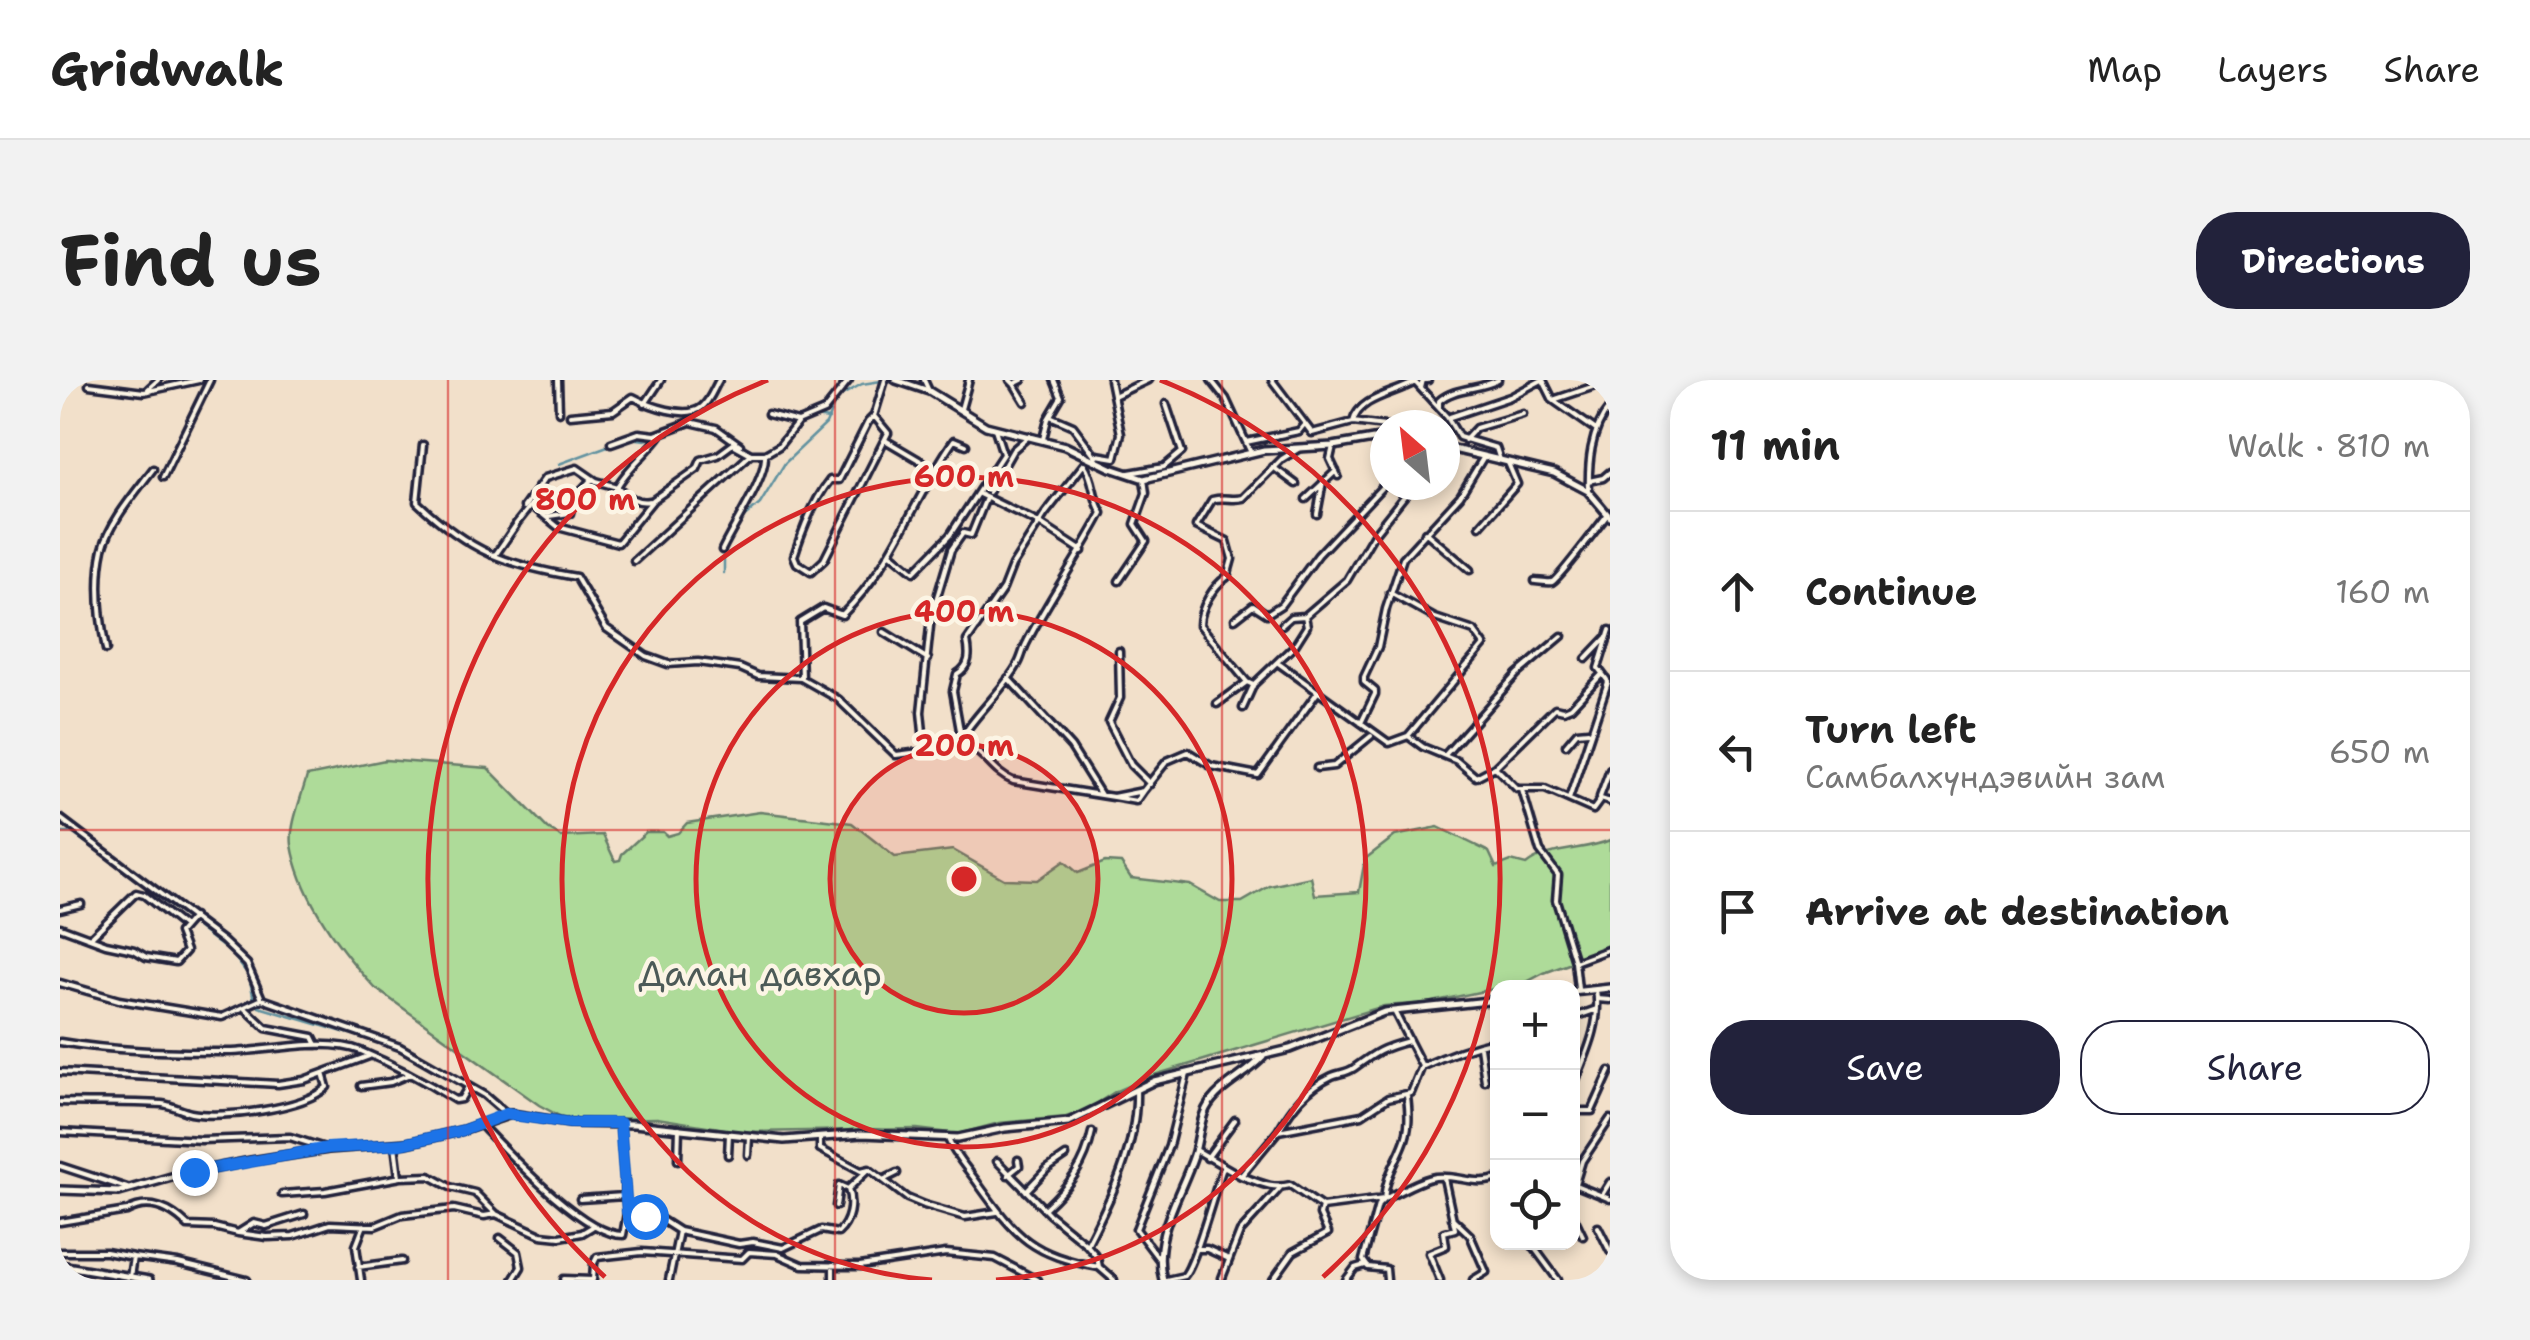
<!DOCTYPE html>
<meta charset="utf-8">
<style>
:root{--surface:#fff;--page:#f2f2f2;--text:#222;--muted:#767676;--line:#e0e0e0;--accent:#22223b}
body{margin:0;font-family:"Shantell Sans",sans-serif;background:var(--page);color:var(--text)}
.controls{position:absolute;right:30px;bottom:30px;display:grid;overflow:hidden;border-radius:20px;box-shadow:0 5px 15px #0003}
.controls button{width:90px;height:90px;display:grid;place-items:center;padding:0;border:0;border-bottom:2px solid var(--line);background:var(--surface);color:var(--text);font:50px sans-serif}
.compass{position:absolute;left:1310px;top:30px;width:90px;height:90px;border-radius:50%;background:var(--surface);box-shadow:0 5px 15px #0003;rotate:332deg}
.stop{position:absolute;width:30px;height:30px;margin:-22px;border:8px solid #1a73e8;border-radius:50%;background:#fff}
.stop.end{background:#1a73e8;border-color:#fff;box-shadow:0 2px 10px #0008}
.list{margin:0;padding:0;list-style:none}
h2{display:flex;justify-content:space-between;align-items:center;height:130px;margin:0;padding:0 40px;font-size:42px}
h2 small{font-size:32px;font-weight:400;color:var(--muted)}
.list li{display:grid;grid-template-columns:65px 1fr auto;gap:30px;align-items:center;box-sizing:border-box;height:160px;padding:0 40px;border-top:2px solid var(--line)}
.list b{display:block;font-size:38px;white-space:nowrap}
.list p{margin:0;font-size:32px;white-space:nowrap;color:var(--muted)}
.list em{font-size:32px;font-style:normal;color:var(--muted)}
.actions{display:flex;gap:20px;padding:30px 40px}
.actions a{flex:1;padding:22px 0;border:2px solid var(--accent);border-radius:40px;text-align:center;font-size:35px;color:var(--accent)}
.actions .main{background:var(--accent);color:#fff}
.icon{flex:none;width:55px;height:55px;fill:none;stroke:currentColor;stroke-width:2;stroke-linecap:round;stroke-linejoin:round}
.map{position:relative;flex:none;width:1550px;height:900px;overflow:hidden;border-radius:40px}
header{display:flex;align-items:center;gap:60px;box-sizing:border-box;height:140px;padding:0 50px;background:var(--surface);border-bottom:2px solid var(--line)}
header strong{font-size:48px}
nav{display:flex;gap:55px;margin-inline-start:auto;font-size:35px}
.intro{display:flex;align-items:center;justify-content:space-between;box-sizing:border-box;height:240px;padding:0 60px}
h1{margin:0;font-size:70px}
.button{padding:25px 45px;border-radius:40px;background:var(--accent);color:#fff;font-size:35px;font-weight:700}
main{display:flex;gap:60px;padding:0 60px}
aside{flex:1;background:var(--surface);border-radius:40px;box-shadow:0 5px 15px #0003}
.map>svg:first-child{display:block}
</style>
<header>
<strong>Gridwalk</strong>
<nav><a>Map</a><a>Layers</a><a>Share</a></nav>
</header>
<div class="intro"><h1>Find us</h1><a class="button">Directions</a></div>
<main>
<div class="map">
<svg width="1550" height="900" viewBox="0 0 1550 900">
<rect width="100%" height="100%" fill="#f2e0ca"/>
<filter id="ink" filterUnits="userSpaceOnUse"><feTurbulence type="fractalNoise" baseFrequency=".01" numOctaves="2"/><feDisplacementMap in="SourceGraphic" scale="20" xChannelSelector="R" yChannelSelector="G"/><feConvolveMatrix kernelMatrix="1 2 1 2 8 2 1 2 1" color-interpolation-filters="sRGB"/></filter>
<g filter="url(#ink)">
<path fill="#aedb99" stroke="#687e6a" stroke-width="2.5" d="M325 380 428 388 488 449 501 457 543 455 555 481 560 480 562 474 586 452H603L607 456 618 453 627 443 700 432 792 443 835 477 893 470 944 499 977 500 1004 481 1018 493 1045 482 1061 483 1071 498 1130 505 1160 522H1182L1210 506 1251 497 1255 515 1299 512 1305 479 1335 456 1378 447 1429 472 1436 487 1451 481 1466 485C1488 467 1525 471 1550 460V569L1484 593 1457 607 1438 608 1367 623 1324 626 1091 696 1056 711 1025 731 1006 737 939 743 898 754 857 749 684 752 597 738 507 740 479 725 315 608C280 570 241 518 232 465 229 446 242 416 247 396Z"/>
<g fill="none" stroke-linecap="round" stroke-linejoin="round">
<path stroke="#6292a0" stroke-width="2.5" d="M827 0 832 1
M754 37 769 39
M637 45 658 51
M570 58 585 60 597 56
M499 84 553 64
M680 141 700 124 725 83 766 44 777 18 802 4 821 1
M664 193V169
M0 453H12L39 472 172 574 189 596 194 620
M199 627 290 654"/>
<g stroke="#22223b" stroke-width="11">
<path id="street" d="M498 0 499 32
M864 0 869 11
M950 0 954 4 962 0
M1151 0 1166 19 1191 73
M1212 0 1252 53 1293 42 1325 46
M1353 0 1387 37 1399 57 1436 68 1440 80
M1483 0 1493 20 1536 50
M954 4 965 22
M29 5 84 12 139 0
M1361 8 1363 0H1368
M88 9 98 0
M1054 16 1088 0
M1493 20 1550 1
M585 24 601 0
M1379 28V21C1394 7 1420 10 1438 0
M901 29 909 0
M708 34 738 42
M510 35 553 31 573 17C588 25 626 40 642 27 650 21 654 8 659 0
M814 36 808 42 779 100H770C753 121 742 151 734 176L737 183 751 192 764 180 828 53 814 36 825 0
M990 36 1013 46 1036 77
M1390 37 1450 17 1482 0
M1293 42C1299 17 1335 14 1355 2
M983 59 988 39 1001 17 994 0
M825 60 876 90
M1405 60 1416 48 1463 34
M1186 62 1239 51 1243 46
M551 63 579 53 595 55 630 42 656 48 680 65
M363 65 357 122C410 172 446 185 516 197L546 248 586 276 608 284 638 282 680 288 698 296 741 298 778 319 836 375 908 366C926 374 933 393 953 401L1053 417
M1273 66 1270 79 1278 96
M1037 75 1055 78 1061 54 1050 0
M1213 87 1236 104
M1069 93 1104 87 1122 72 1106 24
M1385 94 1393 69
M103 97 150 0
M1529 101 1543 98 1550 92
M929 112 953 70 969 56
M1529 113C1528 83 1530 51 1550 27
M919 114 979 143 1022 171
M1246 119 1276 91
M589 121C576 124 567 115 557 107 567 88 588 73 601 54
M464 127 485 98 517 88 536 101 557 107
M1257 134 1263 102
M489 136 510 133 513 119 532 99
M456 144 471 125 498 147 558 163 593 120 637 89 641 80 658 75 673 64 691 74H705L719 66 738 42 764 31 789 0
M1420 146 1457 104 1448 83
M1365 152 1410 190
M662 170C673 146 707 97 705 74
M832 174 854 192 890 155 943 74 935 49
M432 175 436 174 456 145
M574 181 691 74
M1059 201 1086 161 1075 144 1086 113 1084 99
M1475 201C1478 201 1489 203 1492 202 1498 200 1539 145 1548 134
M1330 213 1375 238 1414 251 1424 265 1348 356
M1175 239 1193 225 1207 234 1221 225 1258 175 1325 104
M1222 245 1231 237 1245 236
M824 252 868 279
M46 270C40 240 36 200 43 169 50 141 76 112 93 89
M1059 271 1060 318 1049 342 1071 385 1090 404
M1526 279 1546 258
M1218 283 1329 363 1348 356 1363 367 1397 381 1416 397 1435 387 1495 328 1504 330 1511 327 1542 294
M742 297 740 242 763 228 782 235C835 183 853 119 894 60L906 65
M948 298 1011 367 1041 415
M1547 300 1538 288 1550 250
M1187 302 1140 245C1140 228 1153 206 1167 197L1172 179 1167 161 1136 146 1152 120C1164 116 1172 121 1183 118L1222 79 1238 69
M1157 324 1187 302 1193 305 1235 265 1247 246 1245 236 1287 200 1314 154 1353 105
M1183 328 1193 306
M1301 343 1315 314V311L1304 302V297L1318 267 1326 229 1343 178 1400 116 1423 78
M899 365C905 344 946 308 958 284 962 277 963 269 967 262 989 218 1019 177 1042 133 1032 118 1035 100 1024 84L985 134 952 186 943 209 907 261C910 275 910 286 897 294L893 311 901 356
M1506 365 1517 352 1528 351
M865 372 861 332 871 237 891 170 903 153 911 155 926 118
M1386 374 1457 294 1502 256
M1435 387 1457 409H1485L1533 430 1541 419 1550 422
M1257 388 1274 386 1311 356
M1462 410 1480 471 1498 495 1496 520 1515 582
M1083 411 1076 421 1053 417 1083 411 1107 381 1128 372 1151 386 1198 395 1257 313
M1540 417 1550 390
M1509 419 1548 302
M0 438 163 561 187 584 202 619 340 667 424 715 446 734
M0 529 21 524
M0 547 46 564 74 570 86 577 116 582 126 571 119 553 133 537
M30 558 76 513 84 515 124 547
M0 603 59 620 162 637 202 619
M1518 609 1515 582 1550 569
M1537 619 1550 620
M186 629 206 648 253 657 257 665
M1335 633 1362 686 1351 713 1328 718 1302 735 1218 751 1181 796C1199 802 1211 810 1230 805L1262 827 1324 819C1326 796 1335 785 1343 765 1350 749 1349 733 1347 716
M1512 638 1537 629
M0 662C52 671 110 672 162 672 203 673 263 656 301 671 335 685 363 700 395 720L401 719 408 707
M1420 667 1425 701
M1364 686C1389 674 1412 666 1438 660
M0 692 218 704 244 700 309 676
M301 706 331 702 350 694
M1512 710C1524 678 1542 645 1536 610
M0 722C34 723 68 722 102 724 112 725 121 731 131 733 163 739 243 729 267 707L263 693
M1512 731H1532L1550 691
M420 744C449 774 524 855 563 855L567 833 560 743
M1218 751C1232 727 1246 708 1272 696 1279 693 1287 693 1294 688 1316 672 1322 668 1349 661
M0 752 141 760 230 757 268 769
M760 758V769L801 791 809 789 847 818 864 825 905 837 937 832
M888 759C895 776 908 789 919 805 957 858 972 875 1039 887
M335 765 339 797
M1136 770 1181 796
M668 775 669 754
M688 775 689 757
M1147 778 1175 740
M618 780 619 748
M937 781 989 834 1027 865
M0 786 67 808
M948 795 959 786 958 780
M825 799 837 793
M1513 804 1550 819
M1515 804 1522 781 1550 739
M966 811 987 789 1006 776
M222 814 265 811 341 797 370 796 390 807 415 813 436 834
M1542 815 1550 802
M520 819 564 816
M776 826 779 805 788 809
M984 829C1009 806 1025 786 1032 752
M567 833 597 837 619 851 679 864 693 862 723 868 761 850 778 853C790 842 793 824 788 809L809 789
M1512 833 1523 856
M1392 838 1410 855 1426 892 1413 900
M0 842 67 831C90 818 112 830 128 846L154 847 178 853 194 843 206 846 244 834
M1538 847 1550 871
M178 853 207 857 233 856 270 844 315 846 342 835 394 829 424 836 436 834 481 855 500 857 522 853 532 847
M440 858 458 872 461 887 453 900
M1470 862 1498 900
M1136 869H1147L1169 879
M0 872H46L73 877
M1098 878 1076 849 1109 766 1127 694
M298 887 342 881
M70 897 73 877 118 883 187 900
M1162 898 1180 852 1220 808
M504 899 533 900 534 883 537 877 582 872 682 879 689 872 717 874 742 885 800 886 886 873 935 878 977 900
M301 900 296 866 304 845
M609 900 619 851
M773 900V885
M1054 900 1039 887 1037 877 1027 865C1051 818 1078 765 1076 710
M1106 900 1124 896C1136 882 1154 811 1163 788
M1213 900 1233 872 1268 853 1260 835 1262 827
M1286 900 1295 888 1305 885
M1327 900 1326 889 1308 887 1303 880 1318 825 1324 819C1340 812 1358 800 1375 797 1396 794 1417 807 1438 798
M1380 900 1369 873 1386 866 1384 852 1395 849 1384 798"/>
</g>
<g stroke="#22223b" stroke-width="12">
<path id="secondary" d="M836 0 869 11 926 46 1005 66 1051 88 1084 99 1204 70 1273 66 1325 57
M1385 67 1494 93 1528 111 1550 137
M1512 612 1550 608
M0 810 59 812 115 796 191 781 268 769 347 763 404 750 451 734 510 743 574 744 724 760 802 754 898 758 945 748 1009 742 1094 701 1230 669 1324 632 1438 620
M0 885 89 900
M1103 900C1091 857 1121 815 1134 775 1139 760 1139 743 1146 729 1158 706 1186 696 1203 677"/>
</g>
<use href="#street" stroke="#fcf5e5" stroke-width="4"/>
<use href="#secondary" stroke="#fcf5e5" stroke-width="5"/>
</g>
</g>
<g fill="none" stroke-linecap="round" stroke-linejoin="round" filter="url(#ink)">
<path stroke="#1a73e8" stroke-width="12" d="M134 792 268 768 342 764 404 750 446 734 510 743H560L567 832 585 836"/>
</g>
<path fill="none" stroke="#d62828" stroke-width="2.5" stroke-opacity="0.55" d="M388 0V900M775 0V900M1162 0V900M0 450H1550"/>
<circle cx="904" cy="499" r="134" fill="#d62828" fill-opacity=".12"/>
<g fill="none" stroke="#d62828" stroke-width="5">
<circle cx="904" cy="499" r="134"/>
<circle cx="904" cy="499" r="268"/>
<path d="M872 900A402 402 0 1 1 936 900"/>
<path d="M545 897A536 536 0 0 1 708 0M1100 0A536 536 0 0 1 1263 897"/>
</g>
<g text-anchor="middle" dominant-baseline="central" stroke-width="9" stroke-linejoin="round" paint-order="stroke">
<g font-size="35" fill="#4c5a57" stroke="#fcf5e5">
<text x="700" y="593">Далан давхар</text>
</g>
</g>
<circle cx="904" cy="499" r="15" fill="#d62828" stroke="#fcf5e5" stroke-width="5"/>
<g font-size="30" text-anchor="middle" font-weight="bold" fill="#d62828" stroke="#fcf5e5" stroke-width="9" stroke-linejoin="round" paint-order="stroke">
<text x="904" y="107">600 m</text>
<text x="525" y="130">800 m</text>
<text x="904" y="242">400 m</text>
<text x="904" y="376">200 m</text>
</g>
</svg>
<div class="controls">
<button>+</button>
<button>−</button>
<button><svg class="icon" aria-label="locate" viewBox="0 0 24 24"><circle cx="12" cy="12" r="6"/><path d="M12 2v4M12 18v4M2 12h4M18 12h4"/></svg></button>
</div>
<svg class="compass" viewBox="-18 -18 36 36"><path d="M0-13l5 13h-10z" fill="#e53935"/><path d="M0 13l5-13h-10z" fill="#767676"/></svg>
<div class="stop" style="left:585px;top:836px"></div>
<div class="stop end" style="left:134px;top:792px"></div>
</div>
<aside>
<h2>11 min<small>Walk · 810 m</small></h2>
<ul class="list">
<li><svg class="icon" aria-label="ahead" viewBox="0 0 24 24"><path d="M12 20V5M6 11l6-6 6 6"/></svg><div><b>Continue</b></div><em>160 m</em></li>
<li><svg class="icon" aria-label="left" viewBox="0 0 24 24"><path d="M17 20v-9H6M10 6l-5 5 5 5"/></svg><div><b>Turn left</b><p>Самбалхүндэвийн зам</p></div><em>650 m</em></li>
<li><svg class="icon" aria-label="arrive" viewBox="0 0 24 24"><path d="M6 21V4h12l-3 4 3 4H6"/></svg><div><b>Arrive at destination</b></div></li>
</ul>
<div class="actions"><a class="main">Save</a><a>Share</a></div>
</aside>
</main>
